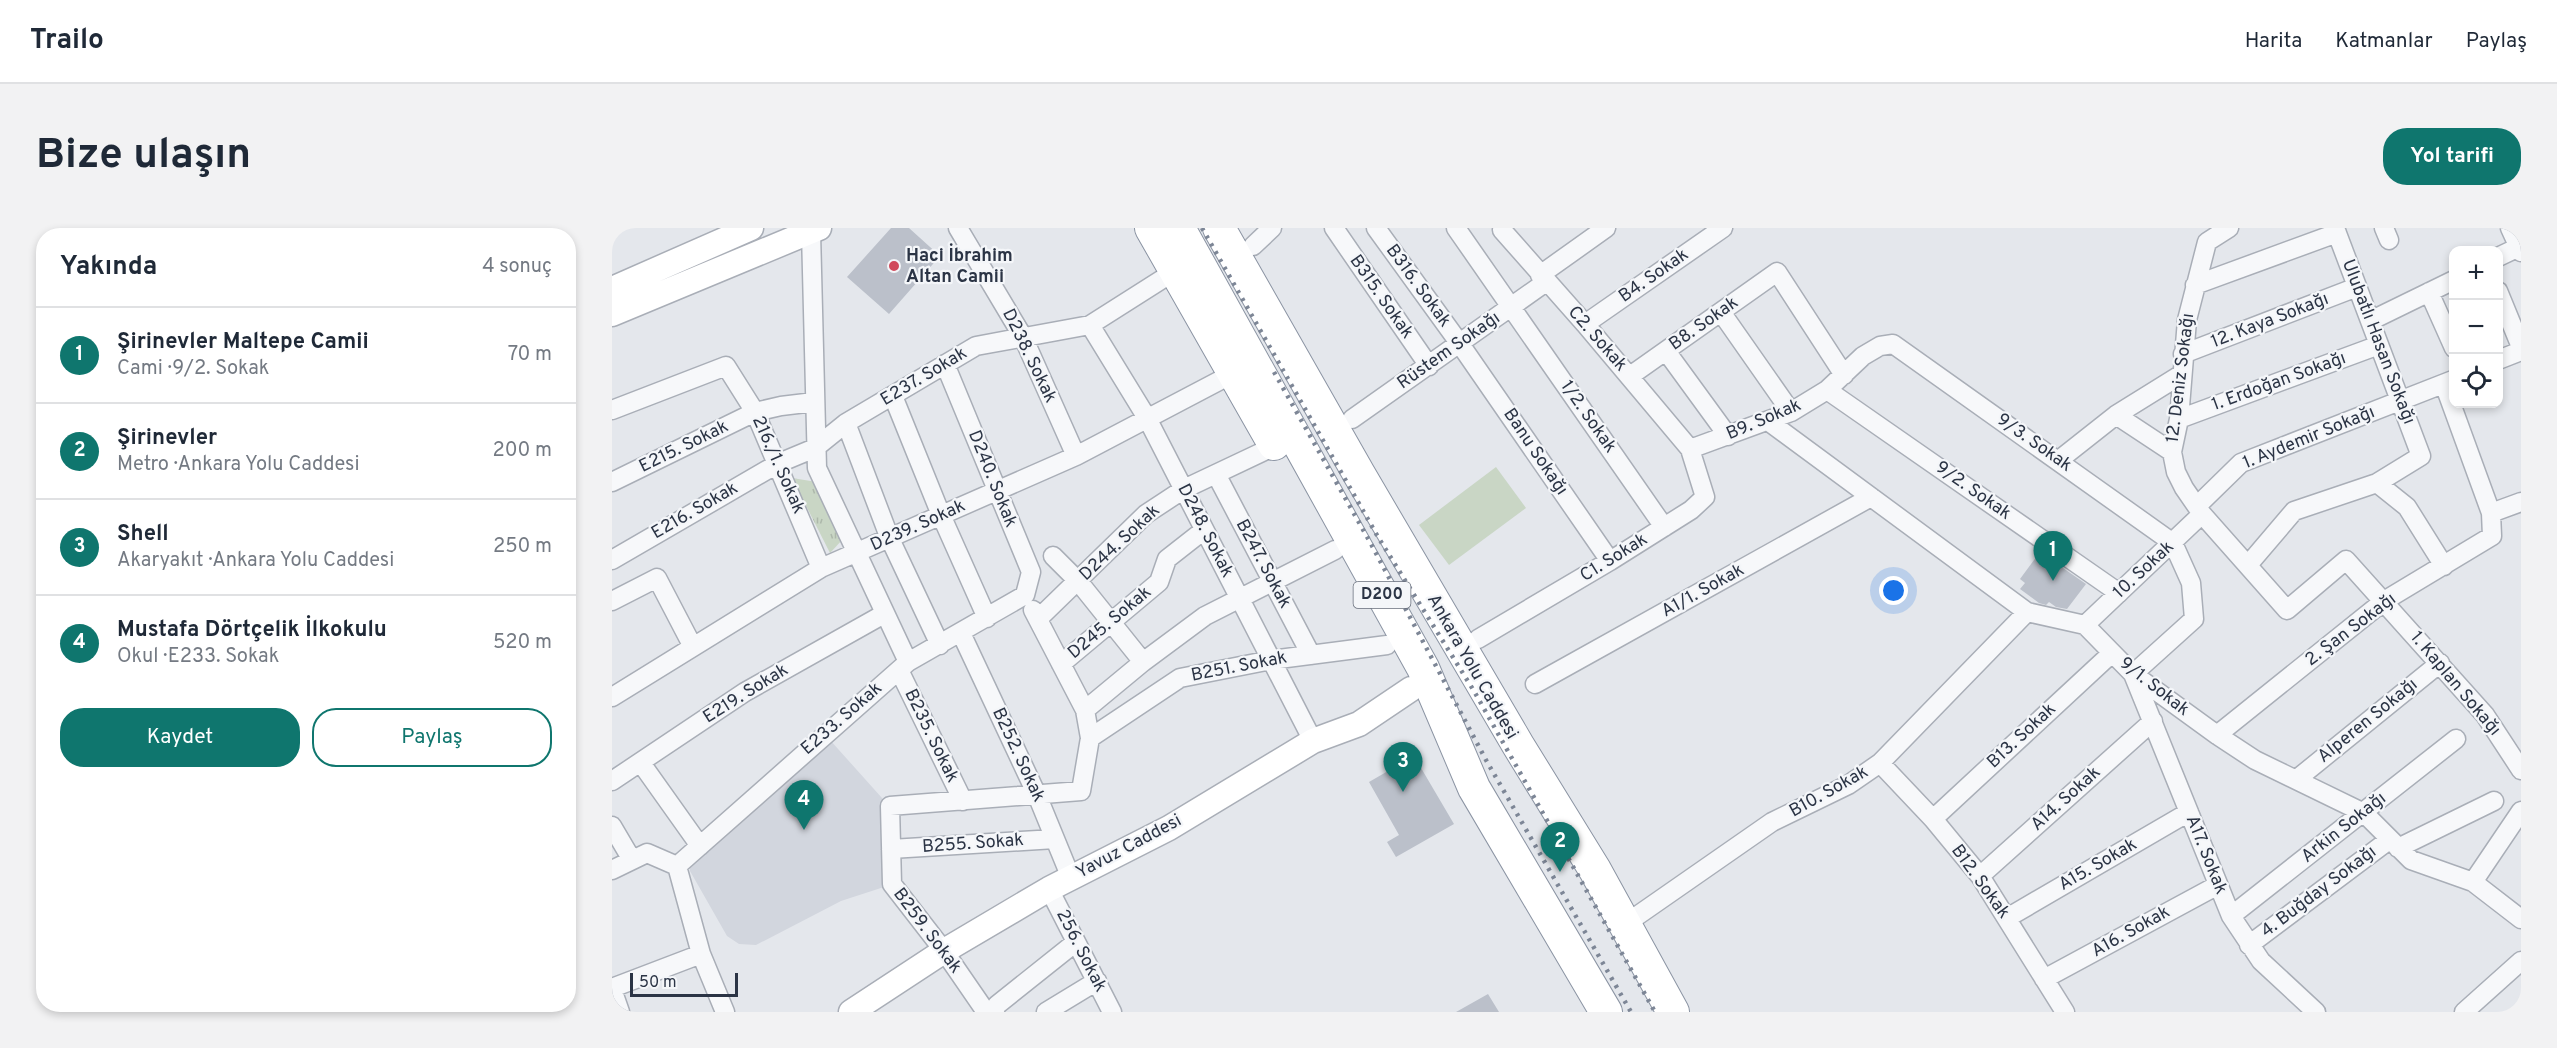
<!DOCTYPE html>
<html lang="tr">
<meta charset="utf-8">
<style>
:root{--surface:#fff;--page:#f2f2f3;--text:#1f2937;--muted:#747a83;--line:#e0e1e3;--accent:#0f766e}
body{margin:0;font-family:Overpass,sans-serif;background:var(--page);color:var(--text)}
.controls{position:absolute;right:18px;top:18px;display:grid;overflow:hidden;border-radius:12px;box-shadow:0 3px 9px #0003}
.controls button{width:54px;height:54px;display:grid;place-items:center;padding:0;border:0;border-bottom:2px solid var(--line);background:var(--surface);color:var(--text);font:30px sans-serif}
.scale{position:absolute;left:18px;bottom:15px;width:108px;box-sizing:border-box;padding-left:6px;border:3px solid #2b3445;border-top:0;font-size:16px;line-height:21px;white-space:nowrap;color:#2b3445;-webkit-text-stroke:4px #f4f6f9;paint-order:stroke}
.you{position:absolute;left:1282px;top:363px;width:21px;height:21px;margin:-15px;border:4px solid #fff;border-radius:50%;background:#1a73e8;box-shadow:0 0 0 9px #1a73e833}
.badge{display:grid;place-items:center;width:39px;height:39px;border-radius:50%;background:var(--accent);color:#fff;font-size:20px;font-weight:700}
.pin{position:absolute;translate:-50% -50px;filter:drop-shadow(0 2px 3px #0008)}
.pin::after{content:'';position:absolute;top:32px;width:21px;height:18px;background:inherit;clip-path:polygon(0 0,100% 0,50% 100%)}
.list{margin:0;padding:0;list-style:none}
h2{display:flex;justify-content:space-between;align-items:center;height:78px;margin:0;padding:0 24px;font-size:26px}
h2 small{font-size:20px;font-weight:400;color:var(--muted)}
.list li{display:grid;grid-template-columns:39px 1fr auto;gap:18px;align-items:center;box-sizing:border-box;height:96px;padding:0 24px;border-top:2px solid var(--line)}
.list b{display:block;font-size:22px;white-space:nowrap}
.list p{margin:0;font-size:20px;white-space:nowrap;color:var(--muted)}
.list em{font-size:20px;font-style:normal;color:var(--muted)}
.actions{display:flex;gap:12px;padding:18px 24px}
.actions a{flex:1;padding:14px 0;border:2px solid var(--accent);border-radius:24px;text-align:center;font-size:21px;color:var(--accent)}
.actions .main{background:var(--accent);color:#fff}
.icon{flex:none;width:33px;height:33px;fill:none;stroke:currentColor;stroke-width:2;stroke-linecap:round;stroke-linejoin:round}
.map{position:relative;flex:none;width:1909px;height:784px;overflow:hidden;border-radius:24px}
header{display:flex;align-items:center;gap:36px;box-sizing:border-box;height:84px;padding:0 30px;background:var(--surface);border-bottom:2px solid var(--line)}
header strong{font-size:28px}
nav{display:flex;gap:33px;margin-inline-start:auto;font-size:21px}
.intro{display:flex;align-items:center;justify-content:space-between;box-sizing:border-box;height:144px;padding:0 36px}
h1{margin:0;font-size:42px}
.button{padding:15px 27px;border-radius:24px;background:var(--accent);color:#fff;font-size:21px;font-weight:700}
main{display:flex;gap:36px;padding:0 36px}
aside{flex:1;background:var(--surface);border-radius:24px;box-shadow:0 3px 9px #0003}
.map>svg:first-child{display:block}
</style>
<header>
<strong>Trailo</strong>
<nav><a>Harita</a><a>Katmanlar</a><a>Paylaş</a></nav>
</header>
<div class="intro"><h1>Bize ulaşın</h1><a class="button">Yol tarifi</a></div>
<main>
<aside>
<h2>Yakında<small>4 sonuç</small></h2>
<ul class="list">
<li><span class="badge">1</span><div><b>Şirinevler Maltepe Camii</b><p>Cami · 9/2. Sokak</p></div><em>70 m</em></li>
<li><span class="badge">2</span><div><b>Şirinevler</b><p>Metro · Ankara Yolu Caddesi</p></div><em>200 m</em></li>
<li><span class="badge">3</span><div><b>Shell</b><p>Akaryakıt · Ankara Yolu Caddesi</p></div><em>250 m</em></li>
<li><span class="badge">4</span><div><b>Mustafa Dörtçelik İlkokulu</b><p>Okul · E233. Sokak</p></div><em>520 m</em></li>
</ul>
<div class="actions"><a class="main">Kaydet</a><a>Paylaş</a></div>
</aside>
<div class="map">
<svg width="1909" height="784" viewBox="0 0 1909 784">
<defs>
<pattern id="grass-tufts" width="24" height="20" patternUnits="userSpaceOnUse" patternTransform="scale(1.5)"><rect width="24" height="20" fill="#c9d6c5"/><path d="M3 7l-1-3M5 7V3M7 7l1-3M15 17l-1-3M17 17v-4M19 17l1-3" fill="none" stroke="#adb8ab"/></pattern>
</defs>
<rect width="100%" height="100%" fill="#e4e7ec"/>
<path fill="#d2d6de" d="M218 512 270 570 272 659 229 673 144 717 127 716 115 708 78 643 77 634Z"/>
<path fill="url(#grass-tufts)" d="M180 250 205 254 232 310 218 325Z"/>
<path fill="#c9d6c5" d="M884 239 914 280 837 337 807 297Z"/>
<path fill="#bbc0ca" d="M279 0H297L328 28 277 86 235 49Z
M1428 324 1474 356 1455 381 1444 379 1437 374 1434 377 1427 375 1408 361 1413 355 1408 351Z
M802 528 842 596 784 629 775 614 787 607 757 554Z
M876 766 887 784H844Z"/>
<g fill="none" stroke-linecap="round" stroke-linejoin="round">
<g stroke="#a9aeb7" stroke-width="21">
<path id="street" d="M346 0 411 109 464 228
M722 0 817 138
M764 0 848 116 998 333
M844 0 1052 299
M1617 0 1595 14 1575 92 1567 191 1560 224 1564 244 1572 260 1590 286 1675 382 1734 332 1873 487 1909 542
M1772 0 1777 12
M1898 0 1909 24
M199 4 205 240 296 434
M641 18 660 0
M1886 29 1907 19
M928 47 994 0
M1583 57 1725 5
M1886 63 1909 119
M1817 64 1842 120
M1109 84 1179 184
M1758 93 1842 52
M973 96 1111 0
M478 97 535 190 701 513
M1054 123 1116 208
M1571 126 1745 59
M1886 132 1909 123
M333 136 419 344 413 367
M1018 148 1165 44 1232 147
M1215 162 1507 365
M281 168 329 287 375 390
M0 182 114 138 143 184 209 340
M1504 187 1560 224
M740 191 934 54
M1567 191 1767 117
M1156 193 1415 384 1473 397 1521 446 1605 507 1643 532 1752 585 1799 632 1861 654 1909 691
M234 195 278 311 328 417
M1078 221 1179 184 1215 162 1251 128 1268 118 1281 116 1561 315 1579 355 1582 391 1521 446 1619 688 1649 733 1704 784
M1447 232 1504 187 1570 146
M604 246 699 427
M0 254 143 184 169 178 202 174
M1765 255 1795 279 1832 338
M1585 278 1629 235 1841 152
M1879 285 1909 274
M441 328 466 353 531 434
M0 332 167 235 203 220 234 195 364 118 478 97 563 43
M1636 337 1682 283 1765 255 1809 228 1723 0
M0 373 45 350 81 419
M421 382 473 482 478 510
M426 391 534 286 572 261 663 218
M1473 397 1590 286
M349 405 425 567 459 650
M866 411 998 333 1079 282 1093 269 1078 221 973 96 890 2
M449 436 547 354 555 331 592 302
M287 442 351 573
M923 456 1259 269
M0 469 209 340 464 228 622 145
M473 482 531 434 593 388 723 322
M1605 507 1772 373 1880 308 1879 285 1832 156
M29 535 88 618
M1268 535 1321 591 1368 648 1453 784
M1685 551 1828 435
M0 553 133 464 272 386
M1321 591 1500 425
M0 598 20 632
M1786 620 1882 573
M279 621 443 611
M65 638 296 434 413 367
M65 638 89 726 113 784
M0 642 35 625 65 638
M1368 648 1541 493
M1861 654 1909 583
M437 661 500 784
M1619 688 1844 511
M1022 690 1160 594 1236 557 1268 535 1415 384
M1395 690 1577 584
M1637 717 1777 612
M1432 751 1606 657
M0 760 89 726
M0 761 8 784
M374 784 332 723 280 656 278 578 469 563 478 510 568 450 659 432 775 417
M382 784 385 777 464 714
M434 784 485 753
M1852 784 1909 733"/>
</g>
<g stroke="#a9aeb7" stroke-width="27">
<path id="secondary" d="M0 61 139 0
M0 86 207 0
M239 784 332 723 437 661 557 600 701 513 747 496 799 461"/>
</g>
<g stroke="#8b94a3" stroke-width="34">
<path id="highway" d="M539 0 662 216
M567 0 811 440 862 560 994 784
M607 0 747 246 906 517 983 642 1061 784"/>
</g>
<use href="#street" stroke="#f7f8fa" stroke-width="18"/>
<use href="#secondary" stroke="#fff" stroke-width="24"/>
<use href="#highway" stroke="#fff" stroke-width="32"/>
<path stroke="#7d8696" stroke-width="4.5" stroke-dasharray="3 6" stroke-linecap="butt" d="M590 0 766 309 862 463 1043 784
M662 144 758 314 874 532 1019 784"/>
</g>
<circle fill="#d1495b" stroke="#f4f6f9" stroke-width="2" cx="282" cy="38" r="6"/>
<g text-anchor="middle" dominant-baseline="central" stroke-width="4.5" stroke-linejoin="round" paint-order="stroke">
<rect fill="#f4f6f9" stroke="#676e7b" stroke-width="1.5" x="741.5" y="354" width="57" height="26" rx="4.5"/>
<g font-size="16" font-weight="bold" fill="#2b3445">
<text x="770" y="367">D200</text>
</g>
<g font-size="18" font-weight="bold" fill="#2b3445" stroke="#f4f6f9" text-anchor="start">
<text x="294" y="28">Haci İbrahim<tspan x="294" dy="21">Altan Camii</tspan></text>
</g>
<g font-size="18" fill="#2b3445" stroke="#f4f6f9">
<text transform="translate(1042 48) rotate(-35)">B4. Sokak</text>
<text transform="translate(806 58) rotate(54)">B316. Sokak</text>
<text transform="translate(769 69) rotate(55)">B315. Sokak</text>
<text transform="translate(1658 93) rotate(-21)">12. Kaya Sokağı</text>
<text transform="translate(1092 96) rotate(-35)">B8. Sokak</text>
<text transform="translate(985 111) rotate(49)">C2. Sokak</text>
<text transform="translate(1766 114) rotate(69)">Ulubatlı Hasan Sokağı</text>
<text transform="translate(837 123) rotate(-35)">Rüstem Sokağı</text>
<text transform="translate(417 128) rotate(64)">D238. Sokak</text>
<text transform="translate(312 149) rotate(-31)">E237. Sokak</text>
<text transform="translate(1569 150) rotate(-83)">12. Deniz Sokağı</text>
<text transform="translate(1667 154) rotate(-20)">1. Erdoğan Sokağı</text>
<text transform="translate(976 189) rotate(55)">1/2. Sokak</text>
<text transform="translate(1152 192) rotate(-23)">B9. Sokak</text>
<text transform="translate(1697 210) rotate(-22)">1. Aydemir Sokağı</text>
<text transform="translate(1422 215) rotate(35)">9/3. Sokak</text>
<text transform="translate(72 219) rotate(-26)">E215. Sokak</text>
<text transform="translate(923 224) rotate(56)">Banu Sokağı</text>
<text transform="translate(166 237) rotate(66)">216./1. Sokak</text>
<text transform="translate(380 251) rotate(68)">D240. Sokak</text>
<text transform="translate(1361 263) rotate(35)">9/2. Sokak</text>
<text transform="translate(83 283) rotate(-30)">E216. Sokak</text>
<text transform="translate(306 298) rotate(-24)">D239. Sokak</text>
<text transform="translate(593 303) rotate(63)">D248. Sokak</text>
<text transform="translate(508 315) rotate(-43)">D244. Sokak</text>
<text transform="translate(1002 330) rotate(-32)">C1. Sokak</text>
<text transform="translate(651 336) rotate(62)">B247. Sokak</text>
<text transform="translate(1532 342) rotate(-43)">10. Sokak</text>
<text transform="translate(1091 363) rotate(-29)">A1/1. Sokak</text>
<text transform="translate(498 395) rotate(-40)">D245. Sokak</text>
<text transform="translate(1739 402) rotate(-37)">2. Şan Sokağı</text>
<text transform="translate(627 439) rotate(-11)">B251. Sokak</text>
<text transform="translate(860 439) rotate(60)">Ankara Yolu Caddesi</text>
<text transform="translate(1843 456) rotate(50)">1. Kaplan Sokağı</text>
<text transform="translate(1542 459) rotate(38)">9/1. Sokak</text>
<text transform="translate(134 466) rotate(-32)">E219. Sokak</text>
<text transform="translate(230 491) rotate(-41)">E233. Sokak</text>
<text transform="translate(1756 493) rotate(-39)">Alperen Sokağı</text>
<text transform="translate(319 508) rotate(64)">B235. Sokak</text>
<text transform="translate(1410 508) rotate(-43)">B13. Sokak</text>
<text transform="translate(406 527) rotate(65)">B252. Sokak</text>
<text transform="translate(1217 564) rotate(-29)">B10. Sokak</text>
<text transform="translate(1454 571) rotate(-42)">A14. Sokak</text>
<text transform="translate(1732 600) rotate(-38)">Arkin Sokağı</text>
<text transform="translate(361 616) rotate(-4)">B255. Sokak</text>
<text transform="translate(517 619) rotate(-28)">Yavuz Caddesi</text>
<text transform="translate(1594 627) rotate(68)">A17. Sokak</text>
<text transform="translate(1486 637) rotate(-30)">A15. Sokak</text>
<text transform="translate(1368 654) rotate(54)">B12. Sokak</text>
<text transform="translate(1707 664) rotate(-37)">4. Buğday Sokağı</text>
<text transform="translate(315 703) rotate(53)">B259. Sokak</text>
<text transform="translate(1519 704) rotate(-29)">A16. Sokak</text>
<text transform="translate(469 723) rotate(63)">256. Sokak</text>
</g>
</g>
</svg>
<div class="controls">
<button>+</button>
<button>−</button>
<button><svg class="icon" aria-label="locate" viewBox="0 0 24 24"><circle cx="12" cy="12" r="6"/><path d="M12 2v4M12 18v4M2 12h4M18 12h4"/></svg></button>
</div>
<div class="scale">50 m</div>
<div class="you"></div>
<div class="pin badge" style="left:1441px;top:353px">1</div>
<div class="pin badge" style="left:948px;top:644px">2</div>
<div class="pin badge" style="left:791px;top:564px">3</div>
<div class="pin badge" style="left:192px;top:602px">4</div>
</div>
</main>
